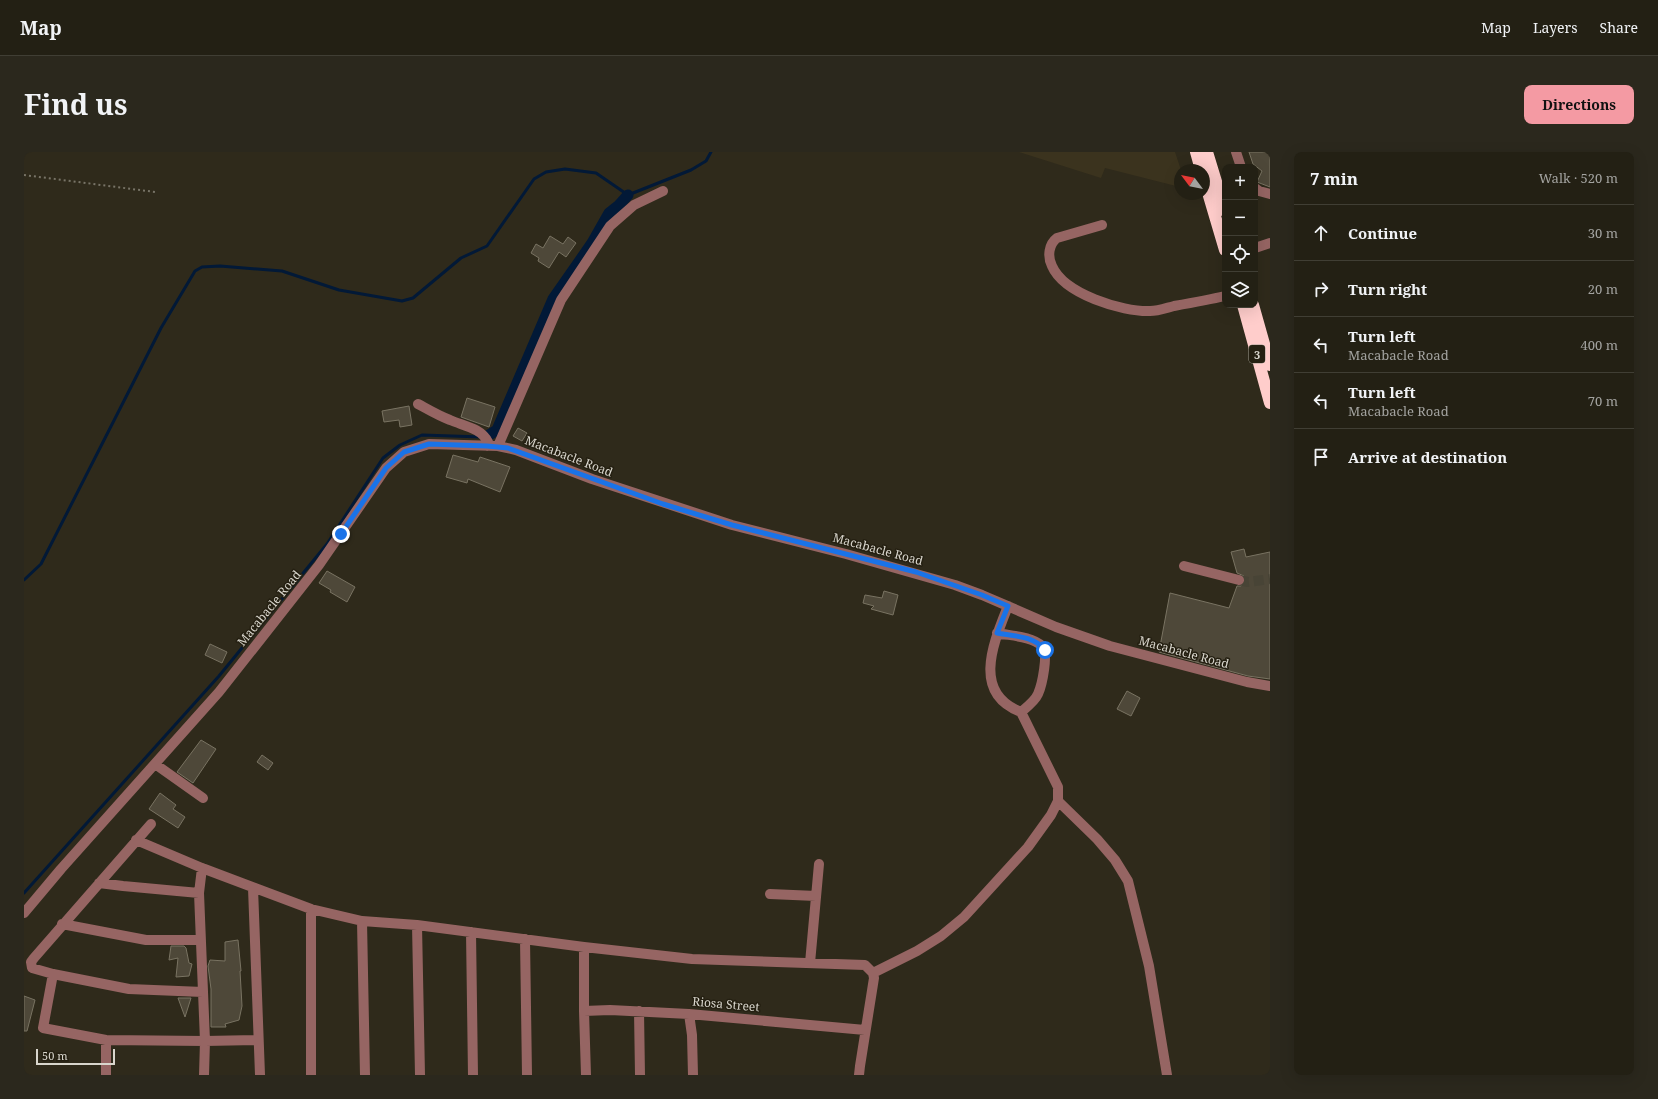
<!DOCTYPE html>
<meta charset="utf-8">
<style>
:root{--surface:#232014;--page:#2b281d;--text:#f1f3f6;--muted:#a3a3a0;--line:#403e34;--accent:#f49aa3}
body{margin:0;font-family:"Noto Serif",serif;background:var(--page);color:var(--text)}
.controls{position:absolute;right:12px;top:12px;display:grid;overflow:hidden;border-radius:8px;box-shadow:0 4px 16px #0002}
.controls button{width:36px;height:36px;display:grid;place-items:center;padding:0;border:0;border-bottom:1px solid var(--line);background:var(--surface);color:var(--text);font:20px sans-serif}
.compass{position:absolute;left:1150px;top:12px;width:36px;height:36px;border-radius:50%;background:var(--surface);box-shadow:0 4px 16px #0002;rotate:302deg}
.scale{position:absolute;left:12px;bottom:10px;width:79px;box-sizing:border-box;padding-left:4px;border:2px solid #d9d6cd;border-top:0;font-size:11px;line-height:14px;white-space:nowrap;color:#d9d6cd;-webkit-text-stroke:3px #252012;paint-order:stroke}
.stop{position:absolute;width:12px;height:12px;margin:-9px;border:3px solid #1a73e8;border-radius:50%;background:#fff}
.stop.end{background:#1a73e8;border-color:#fff;box-shadow:0 1px 4px #0008}
.list{margin:0;padding:0;list-style:none}
h2{display:flex;justify-content:space-between;align-items:center;height:52px;margin:0;padding:0 16px;font-size:17px}
h2 small{font-size:13px;font-weight:400;color:var(--muted)}
.list li{display:grid;grid-template-columns:26px 1fr auto;gap:12px;align-items:center;box-sizing:border-box;height:56px;padding:0 16px;border-top:1px solid var(--line)}
.list b{display:block;font-size:15px;white-space:nowrap}
.list p{margin:0;font-size:13px;white-space:nowrap;color:var(--muted)}
.list em{font-size:13px;font-style:normal;color:var(--muted)}
.icon{flex:none;width:22px;height:22px;fill:none;stroke:currentColor;stroke-width:2;stroke-linecap:round;stroke-linejoin:round}
.map{position:relative;flex:none;width:1246px;height:923px;overflow:hidden;border-radius:8px}
header{display:flex;align-items:center;gap:24px;box-sizing:border-box;height:56px;padding:0 20px;background:var(--surface);border-bottom:1px solid var(--line)}
header strong{font-size:19px}
nav{display:flex;gap:22px;margin-inline-start:auto;font-size:14px}
.intro{display:flex;align-items:center;justify-content:space-between;box-sizing:border-box;height:96px;padding:0 24px}
h1{margin:0;font-size:28px}
.button{padding:10px 18px;border-radius:8px;background:var(--accent);color:#111;font-size:14px;font-weight:700}
main{display:flex;gap:24px;padding:0 24px}
aside{flex:1;background:var(--surface);border-radius:8px;box-shadow:0 4px 16px #0002}
.map>svg:first-child{display:block}
</style>
<header>
<strong>Map</strong>
<nav><a>Map</a><a>Layers</a><a>Share</a></nav>
</header>
<div class="intro"><h1>Find us</h1><a class="button">Directions</a></div>
<main>
<div class="map">
<svg width="1246" height="923" viewBox="0 0 1246 923">
<rect width="100%" height="100%" fill="#2f2a1b"/>
<path fill="#3b331e" d="M995 0H1151L1157 18 1156 35 1081 16 1077 26Z"/>
<g fill="none" stroke-linecap="round" stroke-linejoin="round">
<path stroke="#021937" stroke-width="3" d="M529 147 553 115
M0 428 17 412 137 176 171 119 178 115 196 114 258 119 315 138 378 149 389 146 437 106 463 94 510 27 522 20 541 17 572 21 604 43 667 18 682 9 687 0
M0 741 195 524 303 392 359 306 376 293 398 283 458 285"/>
<path stroke="#021937" stroke-width="11" d="M465 283 473 278 529 147 568 91 585 61 595 53 604 43"/>
</g>
<path fill="#4e4839" stroke="#797362" d="M1225 0H1246V35L1233 30 1238 19 1229 12Z
M526 84 539 92 544 85 552 91 542 105 535 100 525 116 514 109 515 106 507 101 512 92 519 96Z
M443 246 471 255 465 275 437 265Z
M385 254 388 273 376 275 375 268 360 270 358 259Z
M494 276 503 281 498 289 489 284Z
M429 303 454 310 456 305 486 315 476 340 444 327 443 331 422 325Z
M1220 397 1222 405 1246 400V527L1224 524 1135 500 1146 441 1205 456 1213 434H1217L1221 429 1220 424 1213 421 1207 400Z
M303 419 331 435 323 450 306 440 307 438 295 431Z
M860 439 874 443 869 463 847 457 850 454 839 451 841 443 858 446Z
M186 492 203 500 198 511 181 503Z
M1103 539 1116 546 1107 564 1093 557Z
M177 588 192 597 169 631 153 620Z
M238 603 249 611 244 618 233 610Z
M136 641 152 653 149 657 161 665 154 676 125 657Z
M214 788 217 819H216L218 854 215 868 201 872 202 875H187V837L184 814 186 808 201 809V790Z
M147 794H160L162 796 165 811 168 812 165 824 152 825 154 806 145 808Z
M0 844 11 848 3 879H0Z
M154 846H167L161 865Z"/>
<g fill="none" stroke-linecap="round" stroke-linejoin="round">
<path stroke="#484436" stroke-width="10" stroke-dasharray="10 5" stroke-linecap="butt" d="M1215 428 1224 430 1246 427"/>
<path stroke="#787467" stroke-width="2" stroke-dasharray="2 3" stroke-linecap="butt" d="M0 23 131 40"/>
<path stroke="#966563" stroke-width="10" d="M1212 0 1217 15
M1231 36 1235 39 1246 42
M1078 73 1033 86C1025 92 1023 104 1028 114 1040 142 1098 160 1126 159 1134 159 1142 156 1150 154 1167 151 1184 148 1201 144
M1231 96 1246 91
M394 252C405 258 415 264 426 268 440 274 457 276 464 290L463 294
M474 294 537 148 586 74 610 53 639 39
M1160 414 1215 428
M973 481C987 484 1007 484 1018 494 1025 501 1018 533 1014 542 1011 549 1003 555 997 560
M131 612 179 646
M1034 649 1073 687 1091 708 1104 729 1125 814 1143 923
M127 672 10 806 7 810 8 816 29 822 105 837 179 840
M112 688 178 716 287 757 338 769 393 773 560 795 668 807 841 813 849 821 850 826 836 914 835 923
M178 716 175 741 181 889 180 923
M75 731 99 734 175 741
M229 736 236 923
M746 742 792 744
M287 757V923
M0 761 37 717 195 540 295 413 362 316 380 300 405 292 474 294 492 298 568 327 708 373 822 402 931 433 958 443 1032 475 1086 494 1223 530 1246 534
M338 769 341 923
M38 772 122 788H177
M393 773 396 923
M447 780 449 923
M501 787 503 923
M560 795V859L562 923
M786 811 795 712
M849 821 893 799 917 784 940 765 1004 695 1027 663 1034 649V635L997 560C947 541 970 490 984 454
M29 822 19 876 82 888 181 889 234 888
M560 859 586 858 665 862 841 878
M615 859 616 923
M665 862 668 883 669 923
M82 923V888"/>
<path stroke="#ffcdcb" stroke-width="12" d="M1172 0 1177 18
M1183 0 1201 59
M1180 27 1201 98
M1219 153 1246 251
M1229 153 1246 213"/>
</g>
<g fill="none" stroke-linecap="round" stroke-linejoin="round">
<path stroke="#1a73e8" stroke-width="5" d="M317 382 362 316 380 300 405 292 463 294 484 296 639 352 708 373 892 420 958 443 984 454 973 481C990 484 1010 484 1021 498"/>
</g>
<g text-anchor="middle" dominant-baseline="central" stroke-width="3" stroke-linejoin="round" paint-order="stroke">
<rect fill="#252012" stroke="#a39f95" stroke-width="1" x="1225" y="193" width="16" height="18" rx="3"/>
<g font-size="11" font-weight="bold" fill="#d9d6cd">
<text x="1233" y="202">3</text>
</g>
<g font-size="12" fill="#d9d6cd" stroke="#252012">
<text transform="translate(545 304) rotate(21)">Macabacle Road</text>
<text transform="translate(854 397) rotate(15)">Macabacle Road</text>
<text transform="translate(245 456) rotate(-51)">Macabacle Road</text>
<text transform="translate(1160 500) rotate(15)">Macabacle Road</text>
<text transform="translate(702 852) rotate(5)">Riosa Street</text>
</g>
</g>
</svg>
<div class="controls">
<button>+</button>
<button>−</button>
<button><svg class="icon" aria-label="locate" viewBox="0 0 24 24"><circle cx="12" cy="12" r="6"/><path d="M12 2v4M12 18v4M2 12h4M18 12h4"/></svg></button>
<button><svg class="icon" aria-label="layers" viewBox="0 0 24 24"><path d="M12 4l9 5-9 5-9-5zM3 14l9 5 9-5"/></svg></button>
</div>
<svg class="compass" viewBox="-18 -18 36 36"><path d="M0-13l5 13h-10z" fill="#e53935"/><path d="M0 13l5-13h-10z" fill="#a3a3a0"/></svg>
<div class="scale">50 m</div>
<div class="stop" style="left:1021px;top:498px"></div>
<div class="stop end" style="left:317px;top:382px"></div>
</div>
<aside>
<h2>7 min<small>Walk · 520 m</small></h2>
<ul class="list">
<li><svg class="icon" aria-label="ahead" viewBox="0 0 24 24"><path d="M12 20V5M6 11l6-6 6 6"/></svg><div><b>Continue</b></div><em>30 m</em></li>
<li><svg class="icon" aria-label="right" viewBox="0 0 24 24"><path d="M7 20v-9h11M14 6l5 5-5 5"/></svg><div><b>Turn right</b></div><em>20 m</em></li>
<li><svg class="icon" aria-label="left" viewBox="0 0 24 24"><path d="M17 20v-9H6M10 6l-5 5 5 5"/></svg><div><b>Turn left</b><p>Macabacle Road</p></div><em>400 m</em></li>
<li><svg class="icon" aria-label="left" viewBox="0 0 24 24"><path d="M17 20v-9H6M10 6l-5 5 5 5"/></svg><div><b>Turn left</b><p>Macabacle Road</p></div><em>70 m</em></li>
<li><svg class="icon" aria-label="arrive" viewBox="0 0 24 24"><path d="M6 21V4h12l-3 4 3 4H6"/></svg><div><b>Arrive at destination</b></div></li>
</ul>
</aside>
</main>
